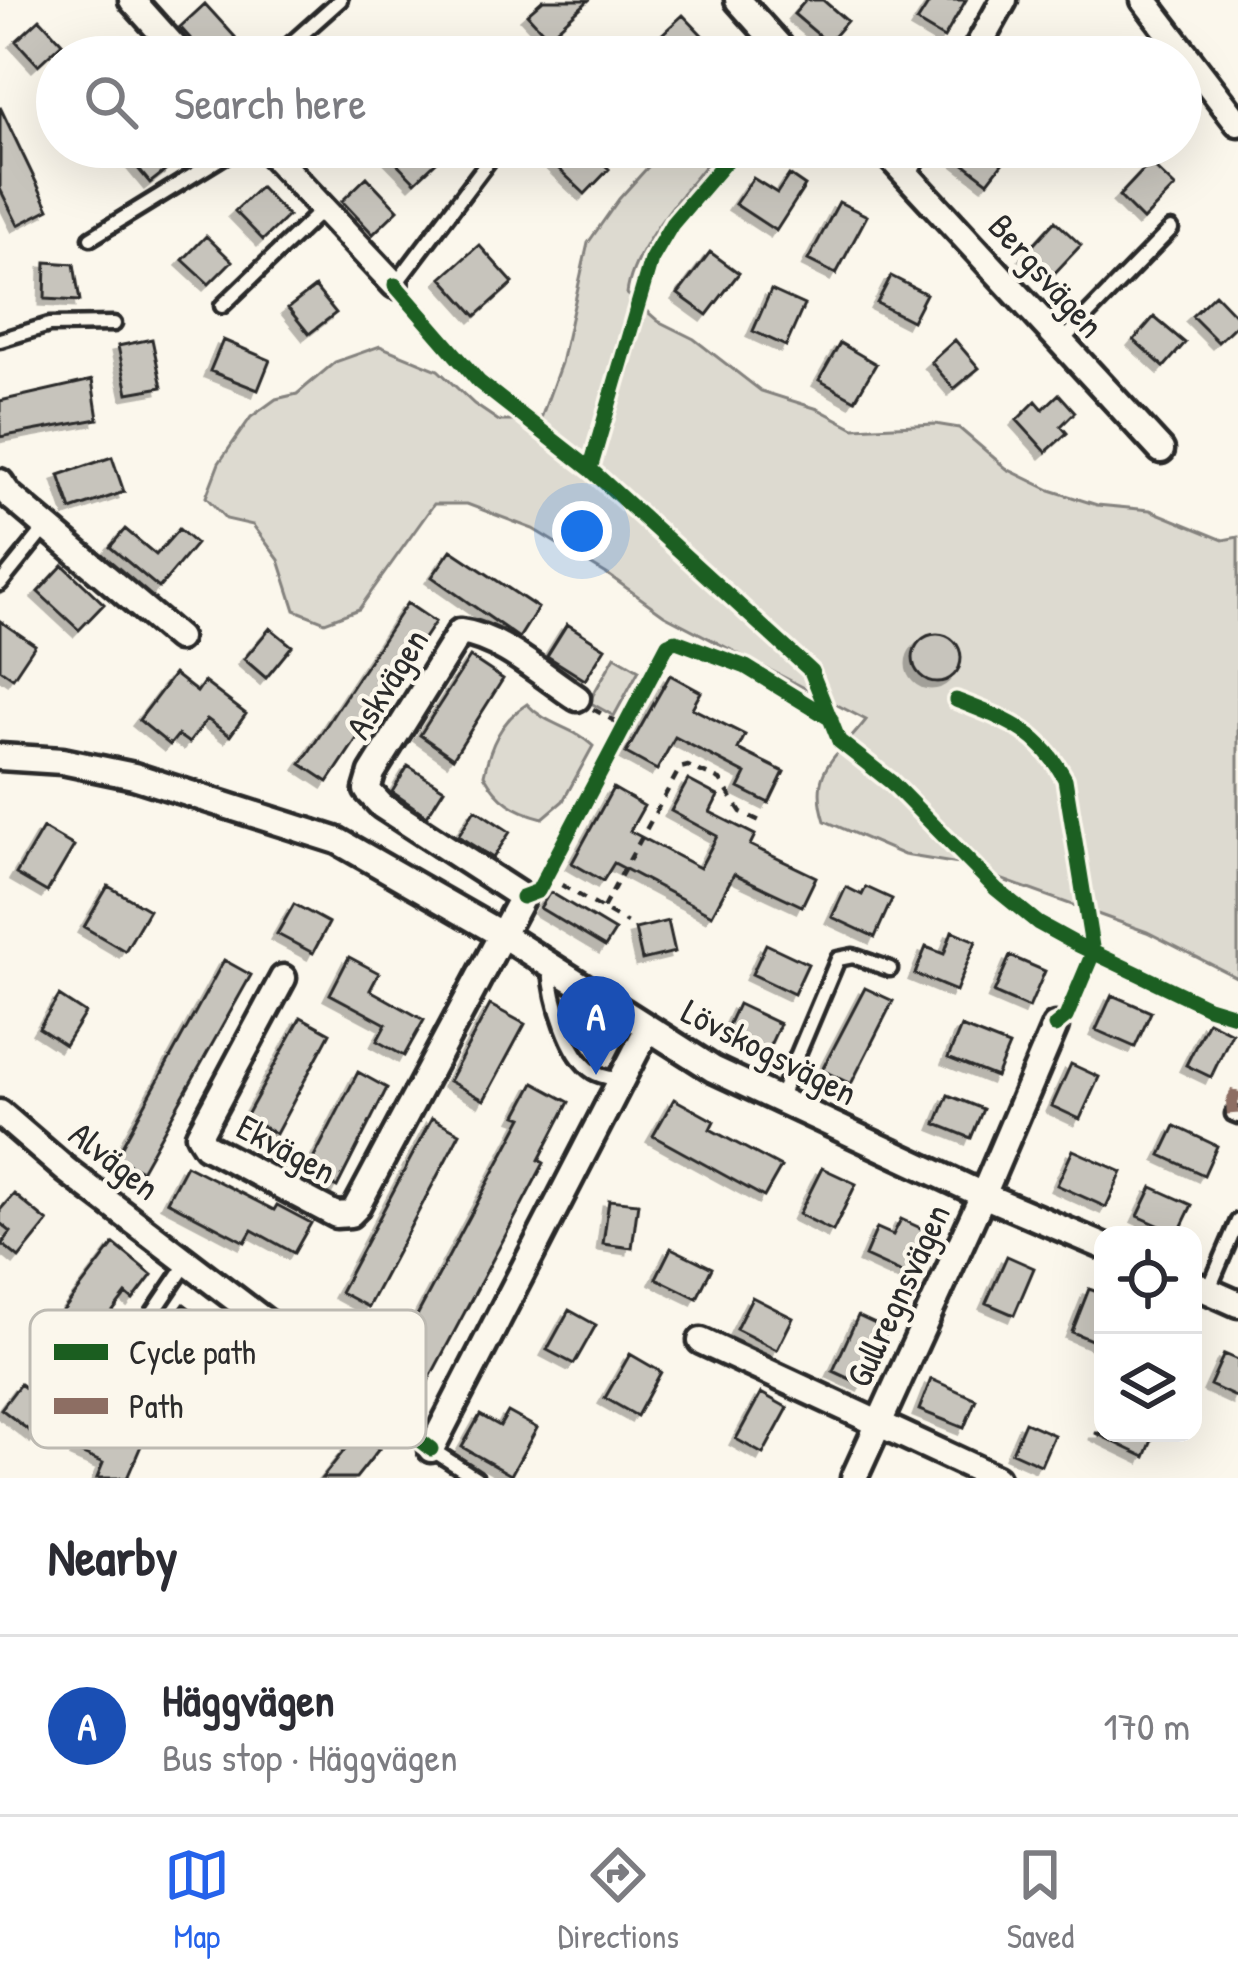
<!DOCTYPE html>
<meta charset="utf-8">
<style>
:root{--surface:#fff;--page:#f7f7f7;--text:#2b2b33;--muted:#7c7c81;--line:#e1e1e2;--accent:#2563eb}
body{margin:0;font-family:"Patrick Hand",sans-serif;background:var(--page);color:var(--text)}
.controls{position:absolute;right:36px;bottom:36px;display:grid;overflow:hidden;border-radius:24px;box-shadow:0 12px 48px #0002}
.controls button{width:108px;height:108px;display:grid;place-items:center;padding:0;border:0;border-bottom:3px solid var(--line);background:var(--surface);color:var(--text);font:60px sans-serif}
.you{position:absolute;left:582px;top:531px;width:42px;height:42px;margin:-30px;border:9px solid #fff;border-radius:50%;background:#1a73e8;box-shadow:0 0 0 18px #1a73e833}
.badge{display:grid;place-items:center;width:78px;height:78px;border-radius:50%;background:var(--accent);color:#fff;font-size:39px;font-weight:700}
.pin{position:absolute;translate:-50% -99px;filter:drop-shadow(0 3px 6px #0008)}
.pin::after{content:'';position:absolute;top:63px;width:42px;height:36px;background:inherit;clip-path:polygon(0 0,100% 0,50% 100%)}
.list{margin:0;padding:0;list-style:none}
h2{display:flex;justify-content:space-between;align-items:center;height:156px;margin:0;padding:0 48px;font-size:51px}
h2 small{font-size:39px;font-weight:400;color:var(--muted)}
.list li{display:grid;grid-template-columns:78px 1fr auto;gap:36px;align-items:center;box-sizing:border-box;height:180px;padding:0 48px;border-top:3px solid var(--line)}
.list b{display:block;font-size:45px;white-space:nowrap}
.list p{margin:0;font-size:39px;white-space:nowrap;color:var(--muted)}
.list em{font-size:39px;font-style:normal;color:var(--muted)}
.icon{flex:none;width:66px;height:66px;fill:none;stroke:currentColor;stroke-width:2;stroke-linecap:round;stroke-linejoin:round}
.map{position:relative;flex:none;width:1238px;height:1478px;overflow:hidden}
.search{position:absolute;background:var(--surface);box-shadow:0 12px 48px #0002;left:36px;right:36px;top:36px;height:132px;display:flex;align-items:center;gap:30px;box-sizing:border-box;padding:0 42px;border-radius:66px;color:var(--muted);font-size:45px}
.sheet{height:336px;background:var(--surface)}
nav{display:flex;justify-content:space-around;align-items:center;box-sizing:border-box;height:168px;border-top:3px solid var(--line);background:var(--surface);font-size:33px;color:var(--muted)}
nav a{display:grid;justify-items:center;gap:6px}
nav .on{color:var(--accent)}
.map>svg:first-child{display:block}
</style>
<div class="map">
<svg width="1238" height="1478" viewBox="0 0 1238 1478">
<defs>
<filter id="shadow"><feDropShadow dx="-6" dy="6" stdDeviation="0" flood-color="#0004"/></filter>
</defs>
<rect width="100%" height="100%" fill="#fbf7ec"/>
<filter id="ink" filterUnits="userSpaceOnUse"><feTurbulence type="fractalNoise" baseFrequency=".00833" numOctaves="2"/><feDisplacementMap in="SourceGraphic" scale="24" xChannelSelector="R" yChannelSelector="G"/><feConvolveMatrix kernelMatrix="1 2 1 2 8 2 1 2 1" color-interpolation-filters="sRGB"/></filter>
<g filter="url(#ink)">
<path fill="#dddad0" stroke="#84827e" stroke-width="3" d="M666 147H720C691 185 632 246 627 294L658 321 694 339 761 391 818 409 854 428 935 424 959 428 1007 469 1050 490 1097 505 1150 510 1223 540 1238 537V978L1147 932 959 864 904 855 825 821C808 768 837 758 866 720L664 615 610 576 533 529 467 504H434L359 609 325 622 295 610 279 560 253 525 226 519 206 497 219 463 251 417 276 399 297 394 335 362 380 346 438 370 474 404 499 421H540L561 363 588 243 619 199Z
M615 656 639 670 614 716 589 702Z
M527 704C547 726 572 726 593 746L563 801 543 818C515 811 498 800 484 775 490 746 501 720 527 704Z"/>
<path fill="#c7c4bc" stroke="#2b2b2b" stroke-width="3" filter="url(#shadow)" d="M543 0H589L548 37 527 14Z
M806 0H823L847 21 828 43 794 14Z
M931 0H966L944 38 917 22Z
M205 4 235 37 213 57H207L180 27Z
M683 15 723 57H678L659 37Z
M40 19 62 43 38 65 16 41Z
M0 107 49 209 18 225 0 189Z
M135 147H151L169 168 150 183 126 154Z
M381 147H452L415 182Z
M536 147H586L609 169 585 194Z
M942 147H1015L988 182Z
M1150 163 1175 187 1143 220 1119 196Z
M789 175 805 186 776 231 735 204 753 178 777 193Z
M367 177 398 210 373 234 342 201Z
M260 187 288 216 263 240 235 211Z
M839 202 867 216 836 274 808 260Z
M1055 221 1081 245 1051 277 1025 254Z
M206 236 232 261 209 284 183 260Z
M479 245 513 283 476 316 442 278Z
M710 252 739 273 707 315 678 294Z
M46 262 74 264 80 301 45 299Z
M891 276 926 294 912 321 877 303Z
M315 287 336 313 309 334 288 308Z
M771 290 804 305 786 346 753 331Z
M1215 294 1238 318V323L1218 342 1192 316Z
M1154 317 1185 343 1164 367 1134 340Z
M152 339 162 387 128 393 118 346Z
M223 340 270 360 258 390 210 371Z
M955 340 979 368 954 389 931 362Z
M840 343 876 364 855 400 819 380Z
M92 380 98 419 0 437V401Z
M1059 394 1075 412 1061 426 1067 433 1046 452 1017 420 1036 401 1043 409Z
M112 457 124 492 71 510 59 475Z
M125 529 156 555 179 529 196 544 159 588 110 547Z
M451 550 538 608 519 638 432 577Z
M63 565 104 604 79 630 38 592Z
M407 603 435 622 328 782 301 764Z
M0 621 35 645 13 678 0 669Z
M567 624 605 648 585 680 547 656Z
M270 628 292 646 266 678 244 659Z
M913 658a24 24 0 1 1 48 0a24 24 0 1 1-48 0Z
M470 657 503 679 453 758 420 735Z
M174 674 197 692 204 682 246 714 230 736 207 719 189 743 178 735 170 745 139 720Z
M670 675 701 692 692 708 745 735 738 749 784 772 769 803 739 788 746 774 675 737 657 770 626 753Z
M408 766 444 789 427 816 392 792Z
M688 780 718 796 710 812 755 835 750 845 816 877 802 906 734 874 712 915 614 863 603 881 572 863 613 788 644 806 630 831 700 868 717 836 671 811Z
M475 809 510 832 493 858 458 836Z
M43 828 74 846 47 892 16 874Z
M108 886 149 910 125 951 84 927Z
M866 887 892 899 875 937 832 917 846 887 862 895Z
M550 892 615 931 605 947 540 908Z
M294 904 329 923 313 953 277 934Z
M668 921 675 952 642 960 635 929Z
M952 931 976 941 956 991 915 974 926 947 944 954Z
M766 944 808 964 794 994 752 974Z
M1010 956 1045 971 1029 1008 994 993Z
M349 957 379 973 370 990 424 1020 404 1056 377 1041 386 1024 330 994Z
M224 960 251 975 141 1171 116 1157Z
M865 988 893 1001 851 1084 822 1070Z
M1112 995 1151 1012 1135 1047 1096 1030Z
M59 996 85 1013 65 1045 39 1028Z
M738 1004 780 1024 766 1054 724 1034Z
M490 1005 525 1024 484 1100 449 1081Z
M301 1017 330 1033 276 1134 246 1117Z
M1208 1021 1232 1033 1211 1077 1186 1065Z
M961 1027 1009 1046 996 1077 948 1058Z
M1071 1064 1099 1077 1080 1119 1052 1106Z
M358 1072 387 1088 337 1187 307 1171Z
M534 1083 569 1102 539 1160 544 1163 417 1402 381 1383 523 1117 517 1115Z
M948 1095 983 1109 971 1138 936 1124Z
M674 1099 714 1121 710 1129 781 1167 764 1197 653 1136Z
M432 1118 460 1133 368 1307 340 1292Z
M1175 1126 1217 1146 1204 1175 1161 1155Z
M1073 1150 1122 1172 1106 1207 1057 1185Z
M186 1165 274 1210 277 1205 311 1223 294 1253 252 1230 245 1242 167 1201Z
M822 1168 856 1184 833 1231 799 1214Z
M1152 1187 1192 1205 1178 1234 1138 1216Z
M14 1194 48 1222 19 1258 2 1244 11 1232 0 1223V1210Z
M609 1200 638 1203 632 1248 603 1244Z
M901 1219 931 1233 911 1277 865 1256 877 1228 893 1235Z
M114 1244 152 1275 133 1300 126 1294 91 1340 59 1316Z
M671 1248 712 1268 697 1298 656 1278Z
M1007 1256 1034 1268 1014 1315 986 1303Z
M1089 1289 1103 1294V1345L1072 1332Z
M752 1297 793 1318 777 1350 736 1329Z
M184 1304 226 1336 207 1361 165 1330Z
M569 1310 596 1325 574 1364 547 1350Z
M858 1316 888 1330 863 1385 833 1371Z
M630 1354 661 1372 637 1416 605 1398Z
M1224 1354 1238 1360V1398L1210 1385Z
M931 1379 976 1399 964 1428 919 1410Z
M20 1384 55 1410 36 1436 1 1409Z
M761 1393 788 1408 763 1454 736 1439Z
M508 1412 537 1428 511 1475 462 1447 480 1415 500 1426Z
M91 1419 143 1441 127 1478H97L103 1463 76 1451Z
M1025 1422 1054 1435 1041 1465 1012 1452Z
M358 1433 379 1449 356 1478H322Z
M1095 1433H1155L1145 1457Z"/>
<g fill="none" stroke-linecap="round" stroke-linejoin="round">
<g stroke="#2b2b2b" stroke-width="21">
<path id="service" d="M276 57 340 0
M91 238 239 147
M395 285 499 147
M222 306 323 209
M0 340 49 325 114 324
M1059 344 1171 229
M0 584 46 527
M550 969C552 999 567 1055 593 1072 601 1077 612 1078 621 1080
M779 1099 838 959 853 956 890 969
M1233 1114 1238 1116
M1208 1291 1238 1221
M114 1371 187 1263
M431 1449 476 1478"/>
</g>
<g stroke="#2b2b2b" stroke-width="33">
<path id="minor" d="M132 0 183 57
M738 0 789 57
M1144 0 1238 123
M972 57 1004 0
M265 147 395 285
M881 147 1161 450
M904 171 920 147
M0 482 9 495 178 638
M0 757 62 761 134 776 338 841 504 936 713 1069 983 1195 1103 1246
M283 978 199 1135 206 1146 336 1215 350 1214 356 1208 522 897 382 806 367 790 372 773 460 632C501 637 543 676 577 698
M0 1113 66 1170 292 1342
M1193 1284 1238 1304
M701 1341 996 1478
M431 1449 648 1028
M854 1478 983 1195 1055 1026"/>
</g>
<path stroke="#2b2b2b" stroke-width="4.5" stroke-dasharray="9 9" stroke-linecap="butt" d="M593 709 625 727
M546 876 627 923
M603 908 680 768 688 766 720 780 741 812 766 824"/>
<use href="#service" stroke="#fbf7ec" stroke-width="12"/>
<use href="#minor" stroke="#fbf7ec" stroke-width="24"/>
<path stroke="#8d6e63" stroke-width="12" stroke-dasharray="24 12" stroke-linecap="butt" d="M1233 1114 1232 1102 1238 1088"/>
<g stroke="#fbf7ec" stroke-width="22">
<path id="cycleway" d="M395 285 479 382 590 469 811 671 839 741 891 782 996 889 1038 923 1078 945 1208 1007 1238 1016
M590 469 651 260 672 224 738 147
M956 700C1006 720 1038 729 1065 779L1093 953 1066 1017 1055 1026
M522 897 538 891 668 644 676 641 746 667 831 719
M292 1342 431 1449"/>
</g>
<use href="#cycleway" stroke="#1b5e20" stroke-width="15"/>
</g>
</g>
<g text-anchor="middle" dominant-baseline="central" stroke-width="9" stroke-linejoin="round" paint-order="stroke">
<g font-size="36" fill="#2b2b2b" stroke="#fbf7ec">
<text transform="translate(1047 275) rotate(48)">Bergsvägen</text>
<text transform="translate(386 683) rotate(-58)">Askvägen</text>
<text transform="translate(770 1051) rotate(27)">Lövskogsvägen</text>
<text transform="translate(287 1148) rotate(28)">Ekvägen</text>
<text transform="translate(115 1160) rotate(38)">Alvägen</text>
<text transform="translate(897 1295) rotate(-65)">Gullregnsvägen</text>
</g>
</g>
<rect x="30" y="1310" width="396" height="138" rx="18" fill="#fbf7ec" stroke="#bdbab2" stroke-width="3"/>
<rect x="54" y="1344" width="54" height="16" fill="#1b5e20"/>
<rect x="54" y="1398" width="54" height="16" fill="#8d6e63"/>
<g font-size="33" fill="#2b2b2b">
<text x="129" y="1364">Cycle path</text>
<text x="129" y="1418">Path</text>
</g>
</svg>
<div class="controls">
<button><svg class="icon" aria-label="locate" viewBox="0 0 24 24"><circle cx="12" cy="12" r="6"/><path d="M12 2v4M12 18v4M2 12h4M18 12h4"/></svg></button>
<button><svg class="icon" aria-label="layers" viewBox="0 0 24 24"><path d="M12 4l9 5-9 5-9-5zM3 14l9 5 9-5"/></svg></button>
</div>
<div class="you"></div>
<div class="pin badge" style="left:596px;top:1075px;background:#1a4fb4">A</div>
<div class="search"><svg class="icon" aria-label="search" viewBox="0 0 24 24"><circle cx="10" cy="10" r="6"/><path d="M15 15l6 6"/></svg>Search here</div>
</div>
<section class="sheet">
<h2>Nearby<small></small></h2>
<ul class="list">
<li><span class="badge" style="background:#1a4fb4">A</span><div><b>Häggvägen</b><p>Bus stop · Häggvägen</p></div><em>170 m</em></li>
</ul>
</section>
<nav>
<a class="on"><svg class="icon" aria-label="map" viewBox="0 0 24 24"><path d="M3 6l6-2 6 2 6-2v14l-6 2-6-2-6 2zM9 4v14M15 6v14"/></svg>Map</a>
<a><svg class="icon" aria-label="directions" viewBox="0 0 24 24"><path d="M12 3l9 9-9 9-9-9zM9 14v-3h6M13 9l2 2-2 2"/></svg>Directions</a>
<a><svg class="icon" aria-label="saved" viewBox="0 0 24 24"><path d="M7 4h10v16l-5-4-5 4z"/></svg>Saved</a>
</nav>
